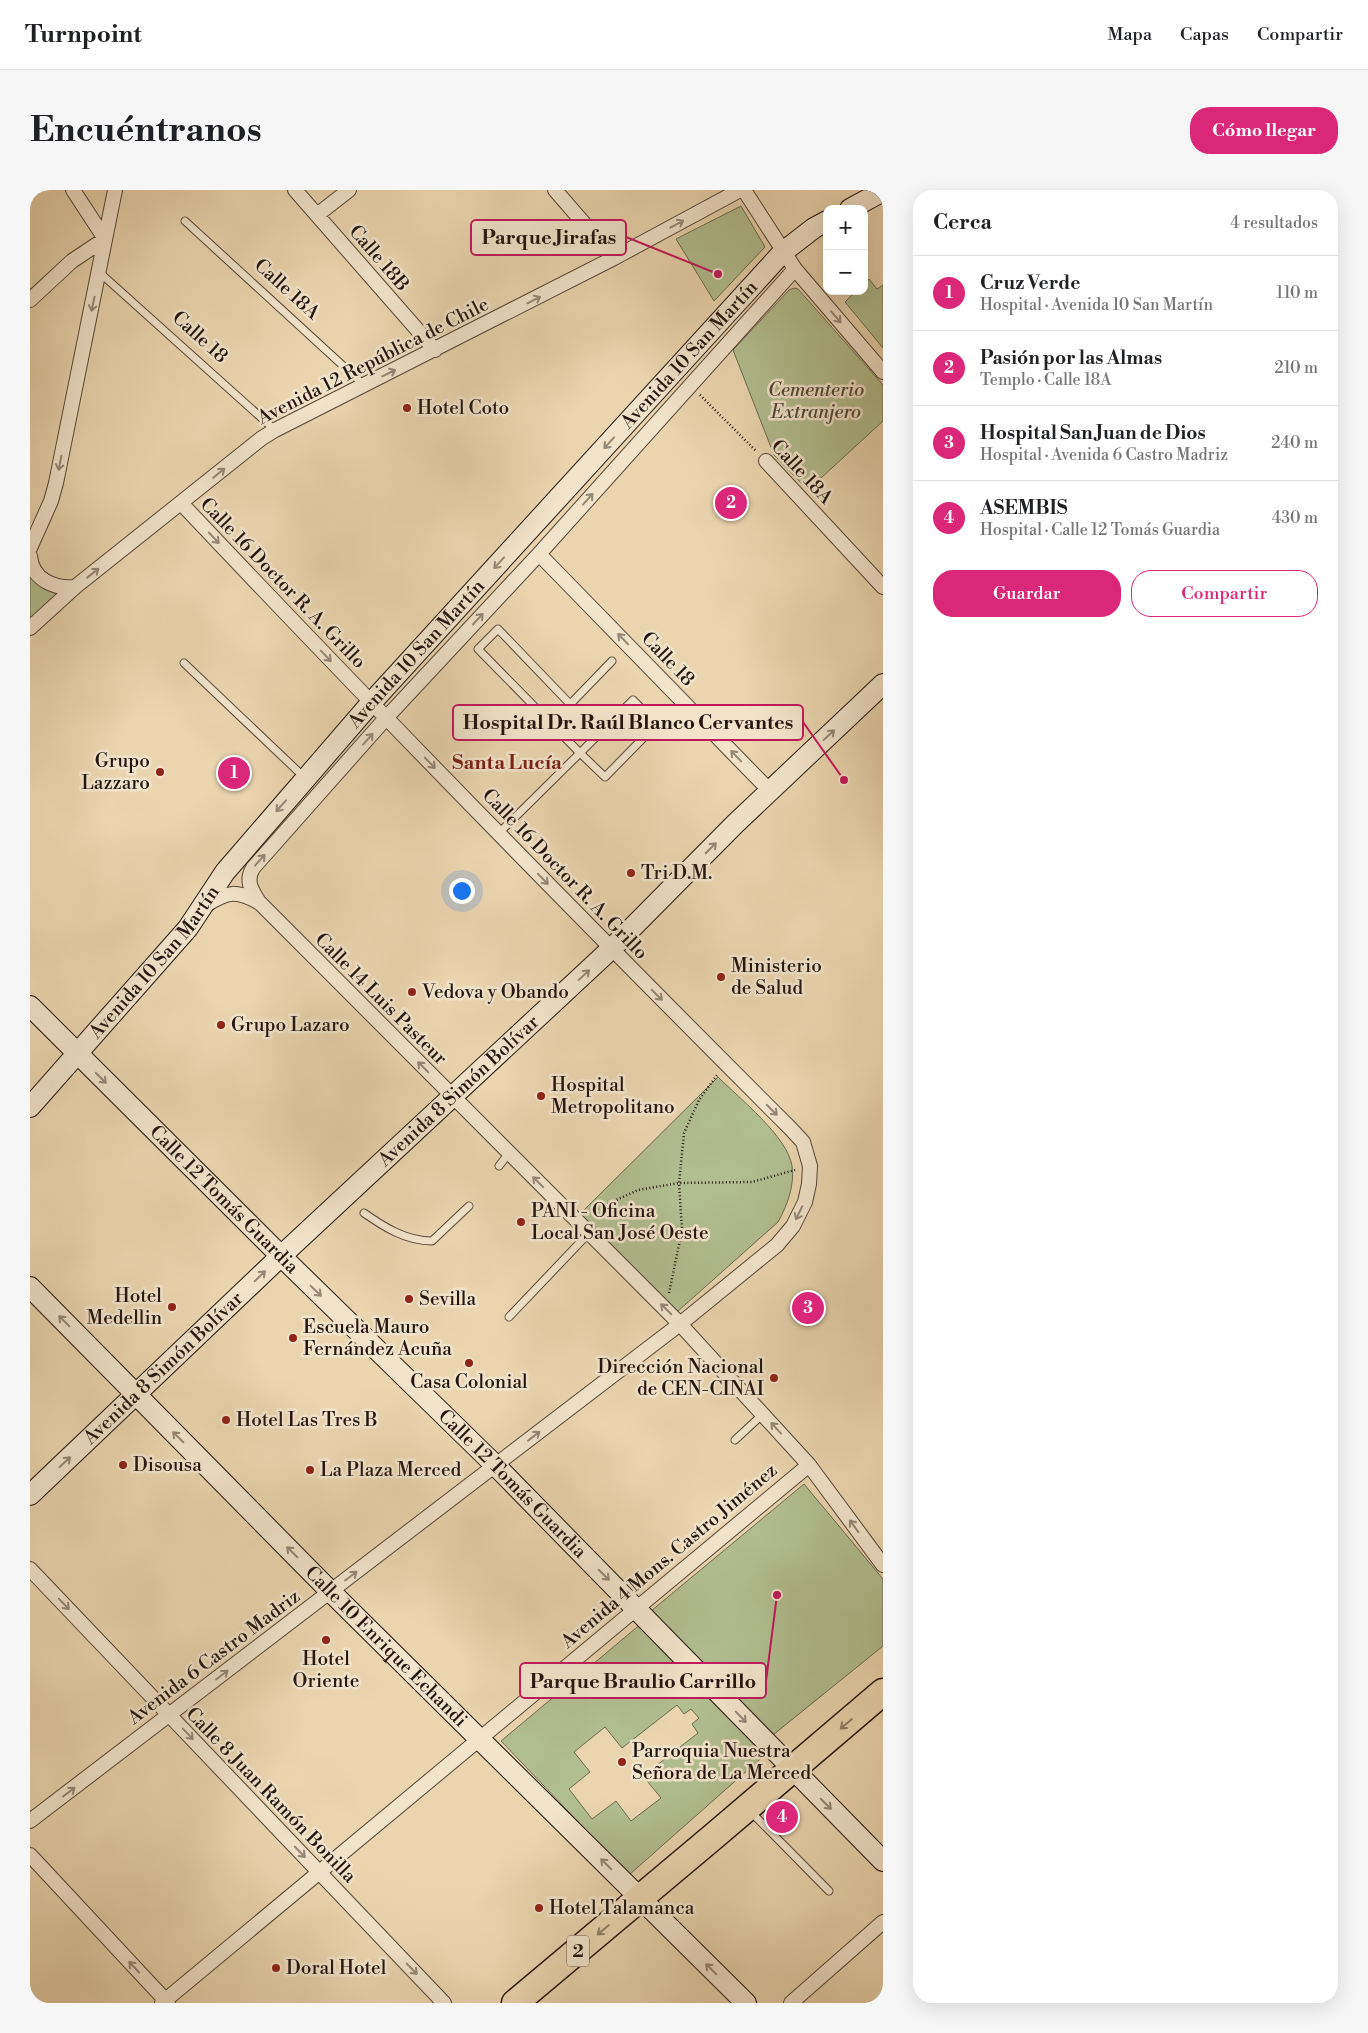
<!DOCTYPE html>
<html lang="es">
<meta charset="utf-8">
<style>
:root{--surface:#fff;--page:#f6f6f6;--text:#202124;--muted:#757577;--line:#e0e0e0;--accent:#db2777}
body{margin:0;font-family:"Libre Bodoni",serif;background:var(--page);color:var(--text)}
.controls{position:absolute;right:15px;top:15px;display:grid;overflow:hidden;border-radius:10px;box-shadow:0 5px 20px #0002}
.controls button{width:45px;height:45px;display:grid;place-items:center;padding:0;border:0;border-bottom:1px solid var(--line);background:var(--surface);color:var(--text);font:25px sans-serif}
.you{position:absolute;left:431px;top:700px;width:18px;height:18px;margin:-12px;border:4px solid #fff;border-radius:50%;background:#1a73e8;box-shadow:0 0 0 8px #1a73e833}
.badge{display:grid;place-items:center;width:32px;height:32px;border-radius:50%;background:var(--accent);color:#fff;font-size:16px;font-weight:700}
.pin{position:absolute;translate:-50% -50%;border:2px solid #fff;box-shadow:0 1px 5px #0006}
.list{margin:0;padding:0;list-style:none}
h2{display:flex;justify-content:space-between;align-items:center;height:65px;margin:0;padding:0 20px;font-size:21px}
h2 small{font-size:16px;font-weight:400;color:var(--muted)}
.list li{display:grid;grid-template-columns:32px 1fr auto;gap:15px;align-items:center;box-sizing:border-box;height:75px;padding:0 20px;border-top:1px solid var(--line)}
.list b{display:block;font-size:19px;white-space:nowrap}
.list p{margin:0;font-size:16px;white-space:nowrap;color:var(--muted)}
.list em{font-size:16px;font-style:normal;color:var(--muted)}
.actions{display:flex;gap:10px;padding:15px 20px}
.actions a{flex:1;padding:11px 0;border:1px solid var(--accent);border-radius:20px;text-align:center;font-size:18px;color:var(--accent)}
.actions .main{background:var(--accent);color:#fff}
.map{position:relative;flex:none;width:853px;height:1813px;overflow:hidden;border-radius:20px}
header{display:flex;align-items:center;gap:30px;box-sizing:border-box;height:70px;padding:0 25px;background:var(--surface);border-bottom:1px solid var(--line)}
header strong{font-size:24px}
nav{display:flex;gap:28px;margin-inline-start:auto;font-size:18px}
.intro{display:flex;align-items:center;justify-content:space-between;box-sizing:border-box;height:120px;padding:0 30px}
h1{margin:0;font-size:35px}
.button{padding:12px 22px;border-radius:20px;background:var(--accent);color:#fff;font-size:18px;font-weight:700}
main{display:flex;gap:30px;padding:0 30px}
aside{flex:1;background:var(--surface);border-radius:20px;box-shadow:0 5px 20px #0002}
.map>svg:first-child{display:block}
</style>
<header>
<strong>Turnpoint</strong>
<nav><a>Mapa</a><a>Capas</a><a>Compartir</a></nav>
</header>
<div class="intro"><h1>Encuéntranos</h1><a class="button">Cómo llegar</a></div>
<main>
<div class="map">
<svg width="853" height="1813" viewBox="0 0 853 1813">
<rect width="100%" height="100%" fill="#ebd5af"/>
<filter id="stains"><feTurbulence type="fractalNoise" baseFrequency=".004" numOctaves="4"/><feColorMatrix values="0 0 0 0 .2 0 0 0 0 .09 0 0 0 0 .02 0 0 0 .5 -.17"/></filter>
<radialGradient id="worn" r=".72"><stop offset=".6" stop-color="#630" stop-opacity="0"/><stop offset="1" stop-color="#630" stop-opacity=".3"/></radialGradient>
<path fill="#b1be90" stroke="#6a6a50" fill-rule="evenodd" d="M711 16 735 57 684 111 646 49Z
M839 89 847 99 853 95V158L815 112 826 101H834V94Z
M764 98 768 99 853 195V231L778 300 744 265 703 160 759 100Z
M0 385 31 402 0 431Z
M688 887C709 908 758 947 762 976 765 995 757 1016 748 1032L647 1122 549 1025Z
M774 1294 853 1389V1456L743 1545 621 1421Z
M612 1433 737 1563 599 1685 471 1551ZM647 1515 654 1524 661 1519 669 1528 662 1534 668 1543 613 1586 631 1608 601 1631 586 1611 562 1629 539 1599 560 1582 544 1562 575 1537 592 1558Z"/>
<g fill="none" stroke-linecap="round" stroke-linejoin="round">
<g stroke="#554537" stroke-width="9">
<path id="lane" d="M155 31 334 195
M69 82 245 240
M154 473 275 588
M603 510 627 534 575 587 550 563Z
M521 534 582 471
M469 643 550 563 448 459 468 439 540 514
M469 976 479 963
M334 1023C354 1037 376 1051 402 1051L439 1016
M479 1127 559 1043
M705 1250 733 1224
M721 1622 799 1701"/>
</g>
<g stroke="#554537" stroke-width="16">
<path id="street" d="M43 0 75 49
M265 0 405 160
M525 0 584 68
M714 0 765 79 853 182
M287 25 319 0
M0 110 42 71 75 49
M736 271 853 397
M0 358 21 311 26 293 85 0
M509 364 740 601
M0 366C2 390 25 399 45 397
M0 438 45 397 232 248 245 240 584 68 710 0
M229 712C222 701 215 691 223 678L356 528 509 364 765 79
M176 715C198 701 207 700 230 713L650 1134 779 1275 853 1375
M0 1379 414 1813
M0 1631 650 1134 747 1055 763 1036 775 1012 779 994 780 976 773 952 761 939C555 733 351 525 151 313
M0 1665 138 1813
M132 1813 779 1275
M761 1813 853 1732"/>
</g>
<g stroke="#23150f" stroke-width="22">
<g id="secondary">
<path d="M820 19 853 1"/>
<path id="s1" d="M0 816 251 1066 466 1276 853 1671"/>
<path id="s2" d="M0 917 158 738 195 682 341 513 753 62 784 38 797 31"/>
<path id="s3" d="M0 1097 301 1402 716 1813"/>
<path id="s4" d="M0 1305 251 1066 581 759 705 634 853 494"/>
</g>
</g>
<g stroke="#23150f" stroke-width="29">
<path id="highway" d="M485 1813 684 1646 853 1502"/>
</g>
<path stroke="#23150f" stroke-width="2.5" stroke-dasharray="1 2.5" stroke-linecap="butt" d="M670 205 726 261
M558 1023 608 1000 649 993 722 992 765 980
M639 1103 652 1040 649 993 654 943 669 910 687 885"/>
<use href="#lane" stroke="#f2e4cb" stroke-width="7"/>
<use href="#street" stroke="#f2e4cb" stroke-width="14"/>
<use href="#secondary" stroke="#f2e4cb" stroke-width="20"/>
<use href="#highway" stroke="#ebd5af" stroke-width="26"/>
</g>
<defs><path id="oneway-shaft" d="M-6 0H5M1.5-3L5.5 0L1.5 3" fill="none" stroke-width="1.6" stroke-linecap="round" stroke-linejoin="round" transform="scale(1.25)"/></defs>
<g stroke="#958776">
<use href="#oneway-shaft" transform="translate(647 34) rotate(-28)"/>
<use href="#oneway-shaft" transform="translate(504 110) rotate(-27)"/>
<use href="#oneway-shaft" transform="translate(63 114) rotate(102)"/>
<use href="#oneway-shaft" transform="translate(806 127) rotate(49)"/>
<use href="#oneway-shaft" transform="translate(359 183) rotate(-26)"/>
<use href="#oneway-shaft" transform="translate(579 253) rotate(132)"/>
<use href="#oneway-shaft" transform="translate(30 273) rotate(101)"/>
<use href="#oneway-shaft" transform="translate(189 283) rotate(-39)"/>
<use href="#oneway-shaft" transform="translate(558 309) rotate(-48)"/>
<use href="#oneway-shaft" transform="translate(184 348) rotate(47)"/>
<use href="#oneway-shaft" transform="translate(469 373) rotate(132)"/>
<use href="#oneway-shaft" transform="translate(63 383) rotate(-38)"/>
<use href="#oneway-shaft" transform="translate(448 429) rotate(-47)"/>
<use href="#oneway-shaft" transform="translate(593 449) rotate(-134)"/>
<use href="#oneway-shaft" transform="translate(296 466) rotate(46)"/>
<use href="#oneway-shaft" transform="translate(799 545) rotate(-43)"/>
<use href="#oneway-shaft" transform="translate(338 549) rotate(-48)"/>
<use href="#oneway-shaft" transform="translate(706 566) rotate(-134)"/>
<use href="#oneway-shaft" transform="translate(400 573) rotate(46)"/>
<use href="#oneway-shaft" transform="translate(251 616) rotate(131)"/>
<use href="#oneway-shaft" transform="translate(681 658) rotate(-45)"/>
<use href="#oneway-shaft" transform="translate(230 670) rotate(-48)"/>
<use href="#oneway-shaft" transform="translate(513 689) rotate(46)"/>
<use href="#oneway-shaft" transform="translate(554 785) rotate(-43)"/>
<use href="#oneway-shaft" transform="translate(627 805) rotate(45)"/>
<use href="#oneway-shaft" transform="translate(393 877) rotate(-135)"/>
<use href="#oneway-shaft" transform="translate(71 888) rotate(45)"/>
<use href="#oneway-shaft" transform="translate(742 920) rotate(45)"/>
<use href="#oneway-shaft" transform="translate(508 992) rotate(-135)"/>
<use href="#oneway-shaft" transform="translate(769 1023) rotate(116)"/>
<use href="#oneway-shaft" transform="translate(230 1086) rotate(-44)"/>
<use href="#oneway-shaft" transform="translate(286 1101) rotate(44)"/>
<use href="#oneway-shaft" transform="translate(636 1119) rotate(-135)"/>
<use href="#oneway-shaft" transform="translate(34 1131) rotate(-135)"/>
<use href="#oneway-shaft" transform="translate(746 1238) rotate(-132)"/>
<use href="#oneway-shaft" transform="translate(504 1246) rotate(-38)"/>
<use href="#oneway-shaft" transform="translate(148 1247) rotate(-135)"/>
<use href="#oneway-shaft" transform="translate(35 1272) rotate(-43)"/>
<use href="#oneway-shaft" transform="translate(824 1336) rotate(-126)"/>
<use href="#oneway-shaft" transform="translate(262 1362) rotate(-135)"/>
<use href="#oneway-shaft" transform="translate(574 1385) rotate(45)"/>
<use href="#oneway-shaft" transform="translate(321 1386) rotate(-37)"/>
<use href="#oneway-shaft" transform="translate(34 1414) rotate(46)"/>
<use href="#oneway-shaft" transform="translate(192 1485) rotate(-37)"/>
<use href="#oneway-shaft" transform="translate(711 1527) rotate(46)"/>
<use href="#oneway-shaft" transform="translate(158 1544) rotate(46)"/>
<use href="#oneway-shaft" transform="translate(39 1602) rotate(-37)"/>
<use href="#oneway-shaft" transform="translate(796 1614) rotate(45)"/>
<use href="#oneway-shaft" transform="translate(270 1662) rotate(46)"/>
<use href="#oneway-shaft" transform="translate(576 1674) rotate(-135)"/>
<use href="#oneway-shaft" transform="translate(104 1777) rotate(-133)"/>
<use href="#oneway-shaft" transform="translate(382 1779) rotate(46)"/>
<use href="#oneway-shaft" transform="translate(681 1779) rotate(-135)"/>
</g>
<g stroke="#917f67">
<use href="#oneway-shaft" transform="translate(816 1534) rotate(140)"/>
<use href="#oneway-shaft" transform="translate(573 1740) rotate(140)"/>
</g>
<g fill="#8f2418" stroke="#f2e4cb" stroke-width="2">
<circle cx="377" cy="218" r="5"/>
<circle cx="130" cy="582" r="5"/>
<circle cx="601" cy="683" r="5"/>
<circle cx="691" cy="787" r="5"/>
<circle cx="382" cy="802" r="5"/>
<circle cx="191" cy="835" r="5"/>
<circle cx="511" cy="906" r="5"/>
<circle cx="491" cy="1032" r="5"/>
<circle cx="379" cy="1109" r="5"/>
<circle cx="142" cy="1117" r="5"/>
<circle cx="263" cy="1148" r="5"/>
<circle cx="439" cy="1173" r="5"/>
<circle cx="744" cy="1188" r="5"/>
<circle cx="196" cy="1230" r="5"/>
<circle cx="93" cy="1275" r="5"/>
<circle cx="280" cy="1280" r="5"/>
<circle cx="296" cy="1450" r="5"/>
<circle cx="592" cy="1572" r="5"/>
<circle cx="509" cy="1718" r="5"/>
<circle cx="246" cy="1778" r="5"/>
</g>
<g text-anchor="middle" dominant-baseline="central" stroke-width="5" stroke-linejoin="round" paint-order="stroke">
<rect fill="#f2e4cb" stroke="#615347" stroke-width="1" x="537" y="1745.5" width="22" height="31" rx="4"/>
<g font-size="18" font-weight="bold" fill="#23150f">
<text x="548" y="1761">2</text>
</g>
<g font-size="19" fill="#23150f" stroke="#f2e4cb">
<text transform="translate(349 68) rotate(49)">Calle 18B</text>
<text transform="translate(257 99) rotate(42)">Calle 18A</text>
<text transform="translate(170 147) rotate(42)">Calle 18</text>
<text stroke="none"><textPath href="#s2" startOffset="1001">Avenida 10 San Martín</textPath></text>
<text transform="translate(343 171) rotate(-27)">Avenida 12 República de Chile</text>
<text transform="translate(772 282) rotate(47)">Calle 18A</text>
<text transform="translate(253 393) rotate(46)">Calle 16 Doctor R. A. Grillo</text>
<text stroke="none"><textPath href="#s2" startOffset="596">Avenida 10 San Martín</textPath></text>
<text transform="translate(638 469) rotate(46)">Calle 18</text>
<text transform="translate(535 684) rotate(46)">Calle 16 Doctor R. A. Grillo</text>
<text stroke="none"><textPath href="#s2" startOffset="191">Avenida 10 San Martín</textPath></text>
<text transform="translate(351 809) rotate(45)">Calle 14 Luis Pasteur</text>
<text stroke="none"><textPath href="#s4" startOffset="589">Avenida 8 Simón Bolívar</textPath></text>
<text stroke="none"><textPath href="#s1" startOffset="274">Calle 12 Tomás Guardia</textPath></text>
<text stroke="none"><textPath href="#s4" startOffset="184">Avenida 8 Simón Bolívar</textPath></text>
<text stroke="none"><textPath href="#s1" startOffset="679">Calle 12 Tomás Guardia</textPath></text>
<text transform="translate(639 1366) rotate(-40)">Avenida 4 Mons. Castro Jiménez</text>
<text stroke="none"><textPath href="#s3" startOffset="506">Calle 10 Enrique Echandi</textPath></text>
<text transform="translate(184 1467) rotate(-37)">Avenida 6 Castro Madriz</text>
<text transform="translate(241 1605) rotate(46)">Calle 8 Juan Ramón Bonilla</text>
</g>
<g font-size="19" font-style="italic" fill="#4e4836" stroke="#f2e4cb">
<text x="786" y="200">Cementerio<tspan x="786" dy="22">Extranjero</tspan></text>
</g>
<g font-size="19" fill="#23150f" stroke="#f2e4cb" text-anchor="start">
<text x="387" y="218">Hotel Coto</text>
<text x="120" y="571" text-anchor="end">Grupo<tspan x="120" dy="22">Lazzaro</tspan></text>
<text x="611" y="683">Tri D.M.</text>
<text x="701" y="776">Ministerio<tspan x="701" dy="22">de Salud</tspan></text>
<text x="392" y="802">Vedova y Obando</text>
<text x="201" y="835">Grupo Lazaro</text>
<text x="521" y="895">Hospital<tspan x="521" dy="22">Metropolitano</tspan></text>
<text x="501" y="1021">PANI - Oficina<tspan x="501" dy="22">Local San José Oeste</tspan></text>
<text x="132" y="1106" text-anchor="end">Hotel<tspan x="132" dy="22">Medellin</tspan></text>
<text x="389" y="1109">Sevilla</text>
<text x="273" y="1137">Escuela Mauro<tspan x="273" dy="22">Fernández Acuña</tspan></text>
<text x="734" y="1177" text-anchor="end">Dirección Nacional<tspan x="734" dy="22">de CEN-CINAI</tspan></text>
<text x="439" y="1192" text-anchor="middle">Casa Colonial</text>
<text x="206" y="1230">Hotel Las Tres B</text>
<text x="103" y="1275">Disousa</text>
<text x="290" y="1280">La Plaza Merced</text>
<text x="296" y="1469" text-anchor="middle">Hotel<tspan x="296" dy="22">Oriente</tspan></text>
<text x="602" y="1561">Parroquia Nuestra<tspan x="602" dy="22">Señora de La Merced</tspan></text>
<text x="519" y="1718">Hotel Talamanca</text>
<text x="256" y="1778">Doral Hotel</text>
</g>
<g font-size="20" font-weight="bold" fill="#7a1f14" stroke="#f2e4cb">
<text x="477" y="573">Santa Lucía</text>
</g>
</g>
<path fill="none" stroke="#c2185b" stroke-width="2" d="M688 84L596 47M814 590L773 532M747 1405L736 1491"/>
<g fill="#c2185b" stroke="#f2e4cb" stroke-width="2">
<circle cx="688" cy="84" r="5"/>
<circle cx="814" cy="590" r="5"/>
<circle cx="747" cy="1405" r="5"/>
</g>
<g fill="#f2e4cb" stroke="#c2185b" stroke-width="2">
<rect x="441" y="30" width="155" height="35" rx="5"/>
<rect x="423" y="515" width="350" height="35" rx="5"/>
<rect x="490" y="1473" width="246" height="35" rx="5"/>
</g>
<g font-size="20" text-anchor="middle" font-weight="bold" fill="#23150f">
<text x="519" y="54">Parque Jirafas</text>
<text x="598" y="539">Hospital Dr. Raúl Blanco Cervantes</text>
<text x="613" y="1498">Parque Braulio Carrillo</text>
</g>
<rect width="100%" height="100%" filter="url(#stains)"/>
<rect width="100%" height="100%" fill="url(#worn)"/>
</svg>
<div class="controls">
<button>+</button>
<button>−</button>
</div>
<div class="you"></div>
<div class="pin badge" style="left:204px;top:583px">1</div>
<div class="pin badge" style="left:701px;top:313px">2</div>
<div class="pin badge" style="left:778px;top:1118px">3</div>
<div class="pin badge" style="left:752px;top:1627px">4</div>
</div>
<aside>
<h2>Cerca<small>4 resultados</small></h2>
<ul class="list">
<li><span class="badge">1</span><div><b>Cruz Verde</b><p>Hospital · Avenida 10 San Martín</p></div><em>110 m</em></li>
<li><span class="badge">2</span><div><b>Pasión por las Almas</b><p>Templo · Calle 18A</p></div><em>210 m</em></li>
<li><span class="badge">3</span><div><b>Hospital San Juan de Dios</b><p>Hospital · Avenida 6 Castro Madriz</p></div><em>240 m</em></li>
<li><span class="badge">4</span><div><b>ASEMBIS</b><p>Hospital · Calle 12 Tomás Guardia</p></div><em>430 m</em></li>
</ul>
<div class="actions"><a class="main">Guardar</a><a>Compartir</a></div>
</aside>
</main>
